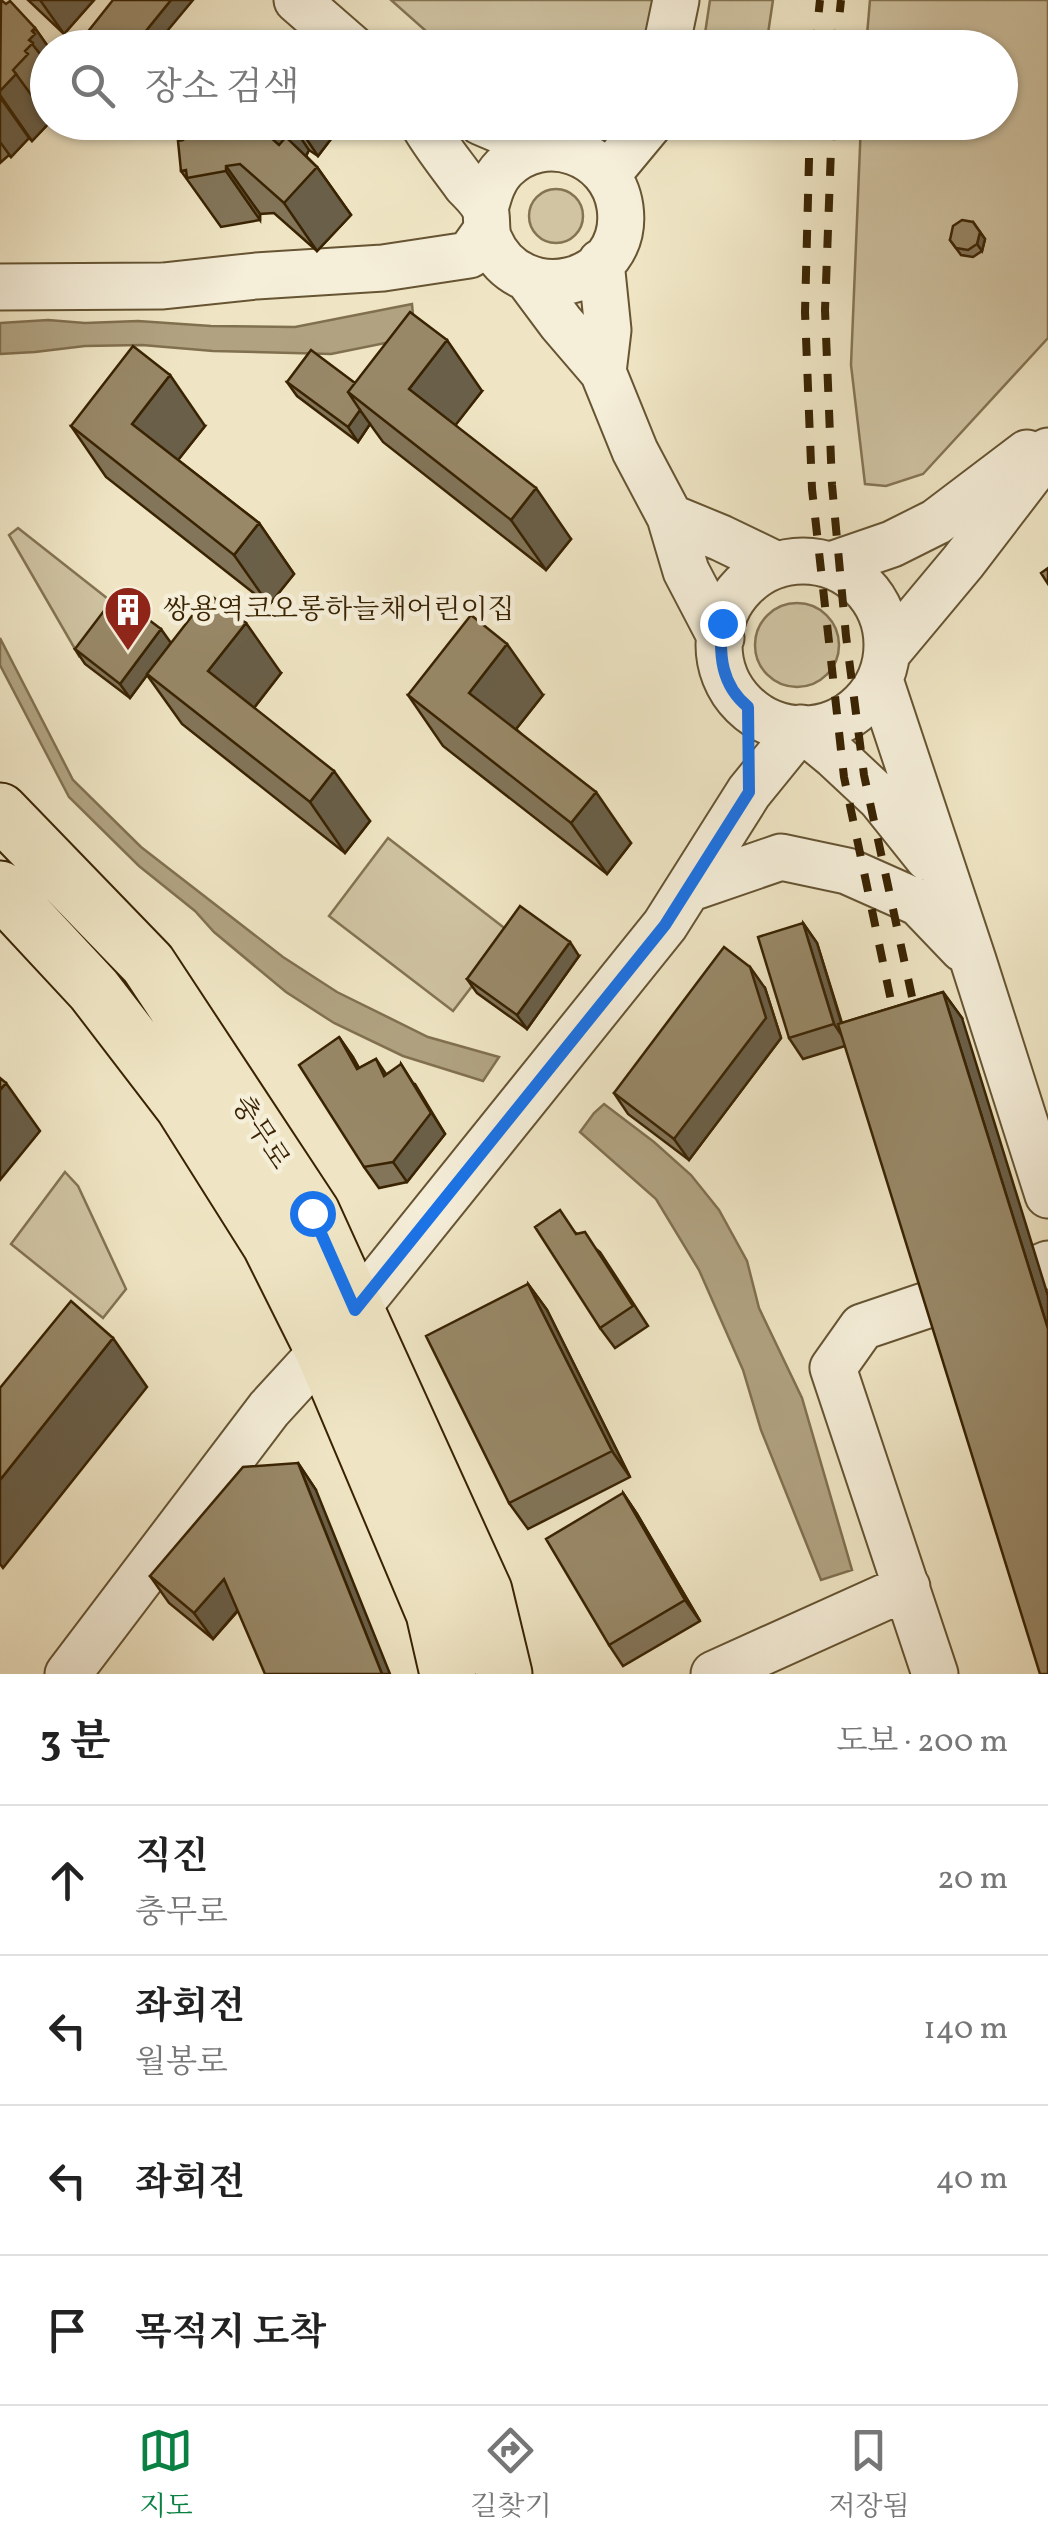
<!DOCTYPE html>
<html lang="ko">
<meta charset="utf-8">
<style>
:root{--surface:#fff;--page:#f2f2f2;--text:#222;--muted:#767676;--line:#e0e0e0;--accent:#0b8043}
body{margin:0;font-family:Vollkorn,"Noto Serif KR",serif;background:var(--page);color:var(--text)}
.stop{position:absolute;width:30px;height:30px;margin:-22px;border:8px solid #1a73e8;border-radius:50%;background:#fff}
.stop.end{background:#1a73e8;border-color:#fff;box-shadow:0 2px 10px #0008}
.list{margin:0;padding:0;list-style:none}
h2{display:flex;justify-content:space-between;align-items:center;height:130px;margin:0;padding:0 40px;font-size:42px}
h2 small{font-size:32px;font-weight:400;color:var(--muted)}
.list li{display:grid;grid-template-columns:65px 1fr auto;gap:30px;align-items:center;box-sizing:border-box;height:150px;padding:0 40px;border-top:2px solid var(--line)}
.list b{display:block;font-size:38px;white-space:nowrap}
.list p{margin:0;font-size:32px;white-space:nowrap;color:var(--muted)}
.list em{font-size:32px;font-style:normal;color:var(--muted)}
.icon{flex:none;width:55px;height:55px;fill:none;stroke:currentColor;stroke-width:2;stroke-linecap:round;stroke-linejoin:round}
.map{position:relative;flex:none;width:1048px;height:1674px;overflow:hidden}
.search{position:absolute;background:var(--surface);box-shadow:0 2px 8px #0004;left:30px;right:30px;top:30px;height:110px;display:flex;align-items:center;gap:25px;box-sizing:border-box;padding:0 35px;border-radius:55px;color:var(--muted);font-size:38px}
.sheet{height:730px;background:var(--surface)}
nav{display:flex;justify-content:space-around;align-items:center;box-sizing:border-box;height:140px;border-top:2px solid var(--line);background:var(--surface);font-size:28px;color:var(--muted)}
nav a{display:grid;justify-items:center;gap:5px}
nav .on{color:var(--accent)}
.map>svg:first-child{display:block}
</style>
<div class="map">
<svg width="1048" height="1674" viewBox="0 0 1048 1674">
<rect width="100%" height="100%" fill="#efe5c4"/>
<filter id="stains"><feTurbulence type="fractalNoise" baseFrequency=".002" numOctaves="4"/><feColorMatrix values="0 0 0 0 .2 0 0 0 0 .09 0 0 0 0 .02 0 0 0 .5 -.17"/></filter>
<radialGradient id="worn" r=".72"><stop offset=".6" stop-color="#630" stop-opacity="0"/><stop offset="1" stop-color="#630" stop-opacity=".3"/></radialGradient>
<path fill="#d0c4a3" stroke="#847452" stroke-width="2.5" d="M391 0H658L650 48 444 47Z
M710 0H773L766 47H703Z
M870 0H1048V338L923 474 886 486 865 484 851 365 861 123 1000 122V48L866 47Z
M529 216a27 27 0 1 1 54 0a27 27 0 1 1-54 0Z
M18 528 117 606 79 656 9 535Z
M755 645a42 42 0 1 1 84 0a42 42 0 1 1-84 0Z
M388 838 512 934 453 1011 329 916Z
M65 1172 78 1186 126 1289 103 1318 11 1244Z"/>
<path fill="#b1a382" stroke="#81704f" stroke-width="2.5" d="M412 304 415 337 331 354 213 351 142 345 85 346 35 352 0 354V323L48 320 85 323 138 321 211 326 295 327Z
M0 638 73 780 141 847 283 957 337 992 428 1037 499 1057 483 1081 403 1056 334 1023 286 992 214 932 195 911 139 866 69 797 0 665Z
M604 1104 654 1142 691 1175 719 1210 747 1261 759 1308 802 1398 852 1570 821 1580 761 1430 743 1370 699 1270 656 1199 580 1132 594 1113Z"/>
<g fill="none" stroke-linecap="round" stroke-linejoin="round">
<g stroke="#665432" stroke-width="49">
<path id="minor" d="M297 0 352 48
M666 48 676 0
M422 122C435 145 451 164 466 185 472 191 482 201 485 209 488 218 485 229 489 239 520 313 631 286 620 207 612 152 544 128 504 168 493 179 489 194 485 209
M481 122 542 148
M607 175 651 122
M601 262 608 330 603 372
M529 280 561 323 603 372 635 451 670 517 686 571 721 638
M0 287 163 286 256 276 383 268 469 255 486 231
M670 517 721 538 777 565
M719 645a84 84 0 1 1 168 0a84 84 0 1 1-168 0Z
M831 565 892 544 936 522 1027 453
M887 653 963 562 1048 451
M880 680 973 960 1048 1195
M801 728 835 756 880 798 928 858
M688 889 781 857 847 871 919 903 963 949
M1041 1267 1048 1264
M933 1303 862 1327 833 1368 935 1674
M68 1674 269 1409 323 1350 665 925 749 792 801 728
M714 1674 907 1587"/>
</g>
<g stroke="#392302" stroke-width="59">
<path id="major" d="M0 811 148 964 312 1213 484 1591 504 1674
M0 889 94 990 183 1106 270 1244 323 1350 434 1613 448 1674"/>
</g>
<use href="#minor" stroke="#f5eed9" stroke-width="45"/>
<use href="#major" stroke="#efe5c4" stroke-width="55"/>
<path stroke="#392302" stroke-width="8" stroke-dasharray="18 18" stroke-linecap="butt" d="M815 48 820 0
M836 48 841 0
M810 122 805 312 812 489 844 777 898 1034
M832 122 825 310 832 485 846 636 864 775 919 1029"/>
</g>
<path fill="#837559" stroke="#392302" stroke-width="2.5" d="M28 0H94L64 34Z
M0 1 35 28 49 48H48L47 118 48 122H50L32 141 29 138 11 157 9 155 0 163Z
M181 122H340L329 136 331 139 318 156 309 150 306 156 317 167 351 215 317 251 274 213 260 214V220L221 227 181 171 183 140Z
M973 222 985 239 982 251 973 257 961 255 950 240Z
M287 382 355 383 482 391 455 425 571 539 546 570 383 442 370 424 358 442 297 396Z
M71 426H205L178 460 259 523 294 574 269 605 106 477Z
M171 643 281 673 254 708 370 821 345 853 182 724 147 675 130 698 85 664 75 649Z
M408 695H543L516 729 631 843 607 874 443 746Z
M803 923 817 943 842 1023 943 992 962 1018 845 1046 803 1059 789 1038Z
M579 956 527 1029 477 993 467 979Z
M765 988 781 1038 689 1160 628 1114 614 1093Z
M339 1037 359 1068 376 1059 386 1074 415 1084 445 1134 407 1182 379 1188 364 1167Z
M577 1234 600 1252 648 1326 615 1348 600 1328Z
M528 1284 547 1310 630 1477 528 1529 509 1503Z
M298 1463 316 1490 238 1611 213 1639 169 1603 150 1576Z
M623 1493 637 1514 700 1621 623 1666 609 1645Z"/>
<path fill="#6a5f48" stroke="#392302" stroke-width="2.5" d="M40 0H94L64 34Z
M171 0H193L153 48H132Z
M35 28 49 48H48V64L29 40Z
M16 74 48 118V122H50L32 141 0 95V91Z
M0 97 29 138 11 157 0 142Z
M269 122H290L309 150 302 164 317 167 351 215 317 251 284 203 270 137Z
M295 122H340L329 136 331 139 318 156Z
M226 166 260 214V220L226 171Z
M980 232 985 239 982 251 977 244Z
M447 340 482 391 444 440 409 389Z
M170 375 205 426 167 474 132 424Z
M360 410 370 424 358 442 348 427Z
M536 488 571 539 546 570 511 520Z
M259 523 294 574 269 605 234 555Z
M246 623 281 673 243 722 208 671Z
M161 629 171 643 130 698 120 684Z
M507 644 543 695 505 743 469 693Z
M334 771 370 821 345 853 310 802Z
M596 792 631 843 607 874 571 823Z
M803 923 817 943 848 1045 834 1024Z
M570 942 579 956 527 1029 517 1015Z
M750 967 765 988 781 1038 689 1160 674 1139Z
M943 992 962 1018 1048 1296V1329Z
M339 1037 353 1057 371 1090 357 1069Z
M401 1064 445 1134 407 1182 393 1162Z
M6 1083 40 1131 0 1180V1090Z
M528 1284 547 1310 630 1477 612 1451Z
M113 1338 147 1387 3 1568 0 1564V1480Z
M298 1463 316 1490 390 1674H382Z
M623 1493 637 1514 700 1621 685 1600Z
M224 1579 242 1605 213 1639 194 1613Z"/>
<path fill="#988867" stroke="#392302" stroke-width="2.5" d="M1 0 6 4 10 1 35 28 32 31 35 34 29 40 33 43 25 51 28 54 13 70 16 74 0 91Z
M113 0H171L132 48H93L82 39Z
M268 38 280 48H260Z
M181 122H269L270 137 279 145 286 137 317 167 284 203 240 164 226 166V171L187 178 186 170 181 171 178 141 183 140Z
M962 220 973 222 980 232 977 244 968 250 956 248 950 240 953 226Z
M410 312 447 340 409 389 536 488 511 520 348 392Z
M133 346 170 375 132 424 259 523 234 555 71 426Z
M311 350 355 383 348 392 360 410 348 427 287 382Z
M1048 568V584L1041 573Z
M209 594 246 623 208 671 334 771 310 802 147 674Z
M116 595 161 629 120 684 75 649Z
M471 615 507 644 469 693 596 792 571 823 408 695Z
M520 906 570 942 517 1015 467 979Z
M803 923 834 1024 789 1038 758 937Z
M724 947 750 967 766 1018 674 1139 614 1093Z
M943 992 1048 1329V1674H1040L838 1024Z
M339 1037 357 1069 376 1059 384 1076 401 1064 431 1113 393 1162 364 1167 299 1065Z
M0 1078 6 1083 0 1090Z
M560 1210 576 1234 585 1232 633 1306 600 1328 535 1227Z
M528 1284 612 1451 509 1503 426 1336Z
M71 1301 113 1338 0 1480V1388Z
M298 1463 382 1674H265L224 1579 194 1613 150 1576 243 1467Z
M623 1493 685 1600 609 1645 546 1539Z"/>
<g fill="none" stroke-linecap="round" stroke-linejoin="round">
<path stroke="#1a73e8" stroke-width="12" d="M312 1213 355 1310 665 925 749 792 748 707C721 685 719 655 722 623"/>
</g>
<defs>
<g id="building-pin" transform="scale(2.5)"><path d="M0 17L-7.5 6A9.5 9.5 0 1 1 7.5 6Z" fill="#8f2418" stroke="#f5eed9"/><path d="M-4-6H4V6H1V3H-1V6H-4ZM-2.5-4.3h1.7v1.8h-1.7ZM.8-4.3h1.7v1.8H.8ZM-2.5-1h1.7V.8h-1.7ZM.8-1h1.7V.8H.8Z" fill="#fff"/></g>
</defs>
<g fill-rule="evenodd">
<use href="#building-pin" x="128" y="610"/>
</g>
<g text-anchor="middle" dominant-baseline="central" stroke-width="9" stroke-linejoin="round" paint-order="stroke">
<g font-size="28" fill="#392302" stroke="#f5eed9" text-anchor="start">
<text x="163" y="610">쌍용역코오롱하늘채어린이집</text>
</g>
<g font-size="28" fill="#392302" stroke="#f5eed9">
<text transform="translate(260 1133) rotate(57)">충무로</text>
</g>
</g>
<rect width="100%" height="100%" filter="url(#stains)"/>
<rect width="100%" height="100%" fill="url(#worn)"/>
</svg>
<div class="stop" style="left:312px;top:1213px"></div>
<div class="stop end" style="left:722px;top:623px"></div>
<div class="search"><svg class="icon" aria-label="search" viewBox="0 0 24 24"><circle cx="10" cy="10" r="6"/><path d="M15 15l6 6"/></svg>장소 검색</div>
</div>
<section class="sheet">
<h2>3 분<small>도보 · 200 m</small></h2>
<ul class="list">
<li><svg class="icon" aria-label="ahead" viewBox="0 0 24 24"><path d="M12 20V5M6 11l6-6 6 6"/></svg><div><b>직진</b><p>충무로</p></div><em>20 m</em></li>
<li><svg class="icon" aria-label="left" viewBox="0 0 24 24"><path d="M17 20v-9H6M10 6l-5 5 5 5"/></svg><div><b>좌회전</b><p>월봉로</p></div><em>140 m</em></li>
<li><svg class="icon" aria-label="left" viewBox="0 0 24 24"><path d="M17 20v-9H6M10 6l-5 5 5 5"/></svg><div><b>좌회전</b></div><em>40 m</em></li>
<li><svg class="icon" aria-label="arrive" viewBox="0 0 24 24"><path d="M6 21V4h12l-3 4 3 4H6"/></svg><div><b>목적지 도착</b></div></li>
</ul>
</section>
<nav>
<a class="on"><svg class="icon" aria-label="map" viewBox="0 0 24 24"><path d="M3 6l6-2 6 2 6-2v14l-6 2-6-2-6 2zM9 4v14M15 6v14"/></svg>지도</a>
<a><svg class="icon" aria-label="directions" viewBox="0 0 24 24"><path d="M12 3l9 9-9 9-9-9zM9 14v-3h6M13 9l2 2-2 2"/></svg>길찾기</a>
<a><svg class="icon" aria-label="saved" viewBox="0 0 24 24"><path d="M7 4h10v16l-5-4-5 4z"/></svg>저장됨</a>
</nav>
